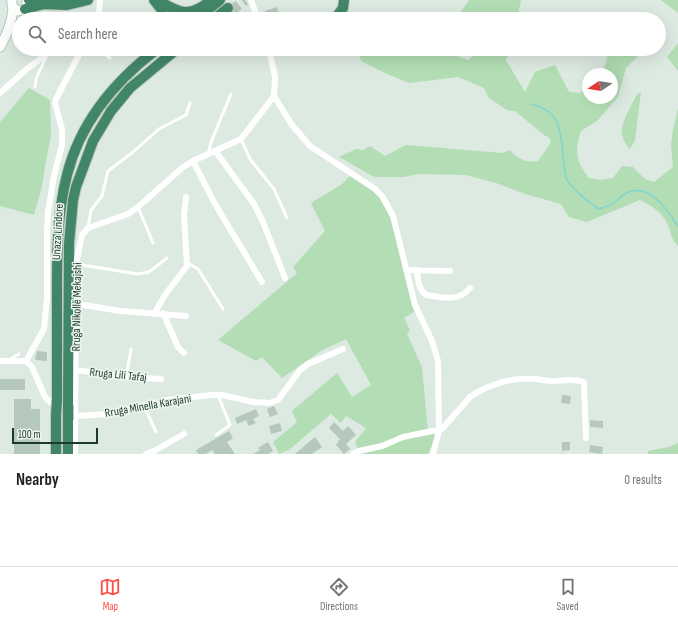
<!DOCTYPE html>
<meta charset="utf-8">
<style>
:root{--surface:#fff;--page:#f2f2f2;--text:#202124;--muted:#757577;--line:#e0e0e0;--accent:#fe4c48}
body{margin:0;font-family:"Sofia Sans Condensed",sans-serif;background:var(--page);color:var(--text)}
.compass{position:absolute;left:582px;top:68px;width:36px;height:36px;border-radius:50%;background:var(--surface);box-shadow:0 4px 16px #0002;rotate:258deg}
.scale{position:absolute;left:12px;bottom:10px;width:86px;box-sizing:border-box;padding-left:4px;border:2px solid #1d3b2c;border-top:0;font-size:11px;line-height:14px;white-space:nowrap;color:#1d3b2c;-webkit-text-stroke:3px #edf7f0;paint-order:stroke}
.list{margin:0;padding:0;list-style:none}
h2{display:flex;justify-content:space-between;align-items:center;height:52px;margin:0;padding:0 16px;font-size:17px}
h2 small{font-size:13px;font-weight:400;color:var(--muted)}
.icon{flex:none;width:22px;height:22px;fill:none;stroke:currentColor;stroke-width:2;stroke-linecap:round;stroke-linejoin:round}
.map{position:relative;flex:none;width:678px;height:454px;overflow:hidden}
.search{position:absolute;background:var(--surface);box-shadow:0 4px 16px #0002;left:12px;right:12px;top:12px;height:44px;display:flex;align-items:center;gap:10px;box-sizing:border-box;padding:0 14px;border-radius:22px;color:var(--muted);font-size:15px}
.sheet{height:112px;background:var(--surface)}
nav{display:flex;justify-content:space-around;align-items:center;box-sizing:border-box;height:56px;border-top:1px solid var(--line);background:var(--surface);font-size:11px;color:var(--muted)}
nav a{display:grid;justify-items:center;gap:2px}
nav .on{color:var(--accent)}
.map>svg:first-child{display:block}
</style>
<div class="map">
<svg width="678" height="454" viewBox="0 0 678 454">
<rect width="100%" height="100%" fill="#ddeae1"/>
<path fill="#b3deb5" d="M469 0H521L517 19H460V13Z
M661 0H678V13Z
M678 43V71L667 57Z
M357 49H425L452 54 468 60 474 55 468 49H510L506 60 525 92 535 72 555 65 569 92 579 93 588 88V98H612V74H603L609 49H645L626 68 618 97 597 121 581 131C574 152 576 161 589 178L600 180 613 178 622 166 633 167 645 179 654 182 673 167 671 145 673 130 678 108V246C671 240 671 231 667 223 662 212 650 205 640 200L587 222 569 217 561 204 525 194 496 183 466 175 418 174 404 177H374L339 157 356 149 363 150 370 146 385 156 406 145 503 153 510 150C518 159 525 163 538 161L548 147 551 141 548 137 544 135 515 111 507 110 489 98 484 88 458 77 409 83 387 74 361 61Z
M29 88 50 100 51 135 46 161 42 186 34 215 0 206V122Z
M641 92 635 140 630 149C615 133 624 120 632 104 635 99 635 94 641 92Z
M353 173 371 185 391 212 417 310 404 318 410 330 407 334 422 367 428 432 439 431 428 454H351L359 451 355 442 366 428 346 416 341 423 331 414 290 449 279 454 273 442 297 422 292 411 337 373 352 397 371 385 346 339 321 351 282 378 262 357 256 361 218 340 297 273 293 267 325 231 311 203 342 184Z
M678 443V454H648V451L669 447Z"/>
<g fill="none" stroke-linecap="round" stroke-linejoin="round">
<path stroke="#7fd5cf" stroke-width="1.5" d="M530 104C565 111 560 136 564 165 565 170 565 175 567 180 570 187 592 205 599 209 604 207 610 206 614 203 618 200 621 196 626 193 650 182 667 210 678 226"/>
</g>
<path fill="#b5c8bc" d="M277 7 280 19H267L265 11Z
M274 49H285L286 53 275 56Z
M37 351 47 352V361L35 360Z
M0 379H25V390H0Z
M562 395 571 396 570 404 561 403Z
M14 399H31V409H40V454H14Z
M274 406 278 414 270 417 267 409Z
M256 409 259 416 253 419 256 423 249 426 246 420 237 424 235 418Z
M590 420 603 421V428L590 427Z
M334 422 343 431 348 426 356 435 346 444 350 449 344 454 336 445 340 439 329 428Z
M280 423 282 431 271 434 269 426Z
M229 431 233 438 227 442 235 454H215L212 450 206 454H198L196 450Z
M315 437 322 447 312 454H295Z
M268 442 273 451 268 454H253L260 450 258 448Z
M562 442H570V450L562 451Z
M590 445 603 447 602 454 589 452Z"/>
<g fill="none" stroke-linecap="round" stroke-linejoin="round">
<path stroke="#b7c7bd" stroke-width="10" stroke-dasharray="10 5" stroke-linecap="butt" d="M231 11 245 0"/>
<g stroke="#afcbbb" stroke-width="11">
<path id="secondary" d="M12 0C11 5 13 9 18 11L25 9 27 3
M0 47C7 34 12 23 13 8"/>
</g>
<g stroke="#c0c8c4" stroke-width="12">
<path id="trunk" d="M154 0 161 9 165 19
M158 0C180 14 190 18 211 0
M44 4 67 5 88 0
M25 9 44 4 29 0
M196 19 220 0
M214 19 228 8
M335 19 343 8 344 0
M57 400C57 368 57 337 57 305 57 262 56 218 67 175 80 123 115 81 157 49
M68 405 69 244 73 200 76 187 93 141 111 111 130 88 177 49
M56 454V415
M68 454V420"/>
</g>
<path stroke="#fff" stroke-width="3" d="M99 13 106 19
M99 49 110 58
M35 87 36 79 47 55
M241 139 250 159 274 189 287 218
M208 155 211 142 231 94
M138 207 153 243
M88 228 91 210 102 196 108 171 133 152 159 129 186 115 190 103
M188 263 198 269 223 309
M76 264 138 274 149 272 167 258
M11 361 12 358 19 354
M126 377 131 349
M144 406 156 432
M216 435 230 425 218 395"/>
<path stroke="#fff" stroke-width="6" d="M251 0 258 19
M96 19 99 13 100 0
M0 93 28 68 47 54 50 49
M274 96 292 125 310 146 375 189 382 196 393 216 415 305 432 341 438 361 439 431 433 454
M216 152 254 204 263 222 285 278
M193 161 215 204 262 282
M406 270 450 271
M417 270C418 279 418 289 426 295 442 297 458 303 470 288
M77 304 121 311 186 316
M155 312 165 295 187 266 184 215 186 197
M163 313 178 347 184 353
M0 361H26
M26 361 32 367 45 397 50 402 76 416 108 414 167 400 211 395H222L254 402 269 403 278 400 300 370 308 364 343 349
M26 361 44 329 45 318 47 297V230L48 212 54 176 62 145V129L55 103 56 99 82 49
M76 370 126 377 161 379
M75 454 76 264 82 235 88 228 128 214 138 207 182 168 193 161 241 139 274 96 275 77 269 49
M146 454 156 450 184 434
M353 454 359 451 382 446 403 437 442 429 470 397C482 388 506 379 522 379 532 378 541 380 550 381 562 381 573 378 584 382L586 438"/>
<use href="#secondary" stroke="#fff" stroke-width="9"/>
<use href="#trunk" stroke="#428668" stroke-width="10"/>
<g stroke="#c0c8c4" stroke-width="12" stroke-linecap="butt">
<path id="trunk-bridge" d="M56 415 57 400
M68 420V405"/>
</g>
<use href="#trunk-bridge" stroke="#428668" stroke-width="10"/>
</g>
<g text-anchor="middle" dominant-baseline="central" stroke-width="3" stroke-linejoin="round" paint-order="stroke">
<g font-size="12" fill="#1d3b2c" stroke="#edf7f0">
<text transform="translate(58 232) rotate(-87)">Unaza Lindore</text>
<text transform="translate(77 307) rotate(-89)">Rruga Nikollë Mekajshi</text>
<text transform="translate(118 375) rotate(6)">Rruga Lili Tafaj</text>
<text transform="translate(148 406) rotate(-10)">Rruga Minella Karajani</text>
</g>
</g>
</svg>
<svg class="compass" viewBox="-18 -18 36 36"><path d="M0-13l5 13h-10z" fill="#e53935"/><path d="M0 13l5-13h-10z" fill="#757577"/></svg>
<div class="scale">100 m</div>
<div class="search"><svg class="icon" aria-label="search" viewBox="0 0 24 24"><circle cx="10" cy="10" r="6"/><path d="M15 15l6 6"/></svg>Search here</div>
</div>
<section class="sheet">
<h2>Nearby<small>0 results</small></h2>
<ul class="list">
</ul>
</section>
<nav>
<a class="on"><svg class="icon" aria-label="map" viewBox="0 0 24 24"><path d="M3 6l6-2 6 2 6-2v14l-6 2-6-2-6 2zM9 4v14M15 6v14"/></svg>Map</a>
<a><svg class="icon" aria-label="directions" viewBox="0 0 24 24"><path d="M12 3l9 9-9 9-9-9zM9 14v-3h6M13 9l2 2-2 2"/></svg>Directions</a>
<a><svg class="icon" aria-label="saved" viewBox="0 0 24 24"><path d="M7 4h10v16l-5-4-5 4z"/></svg>Saved</a>
</nav>
